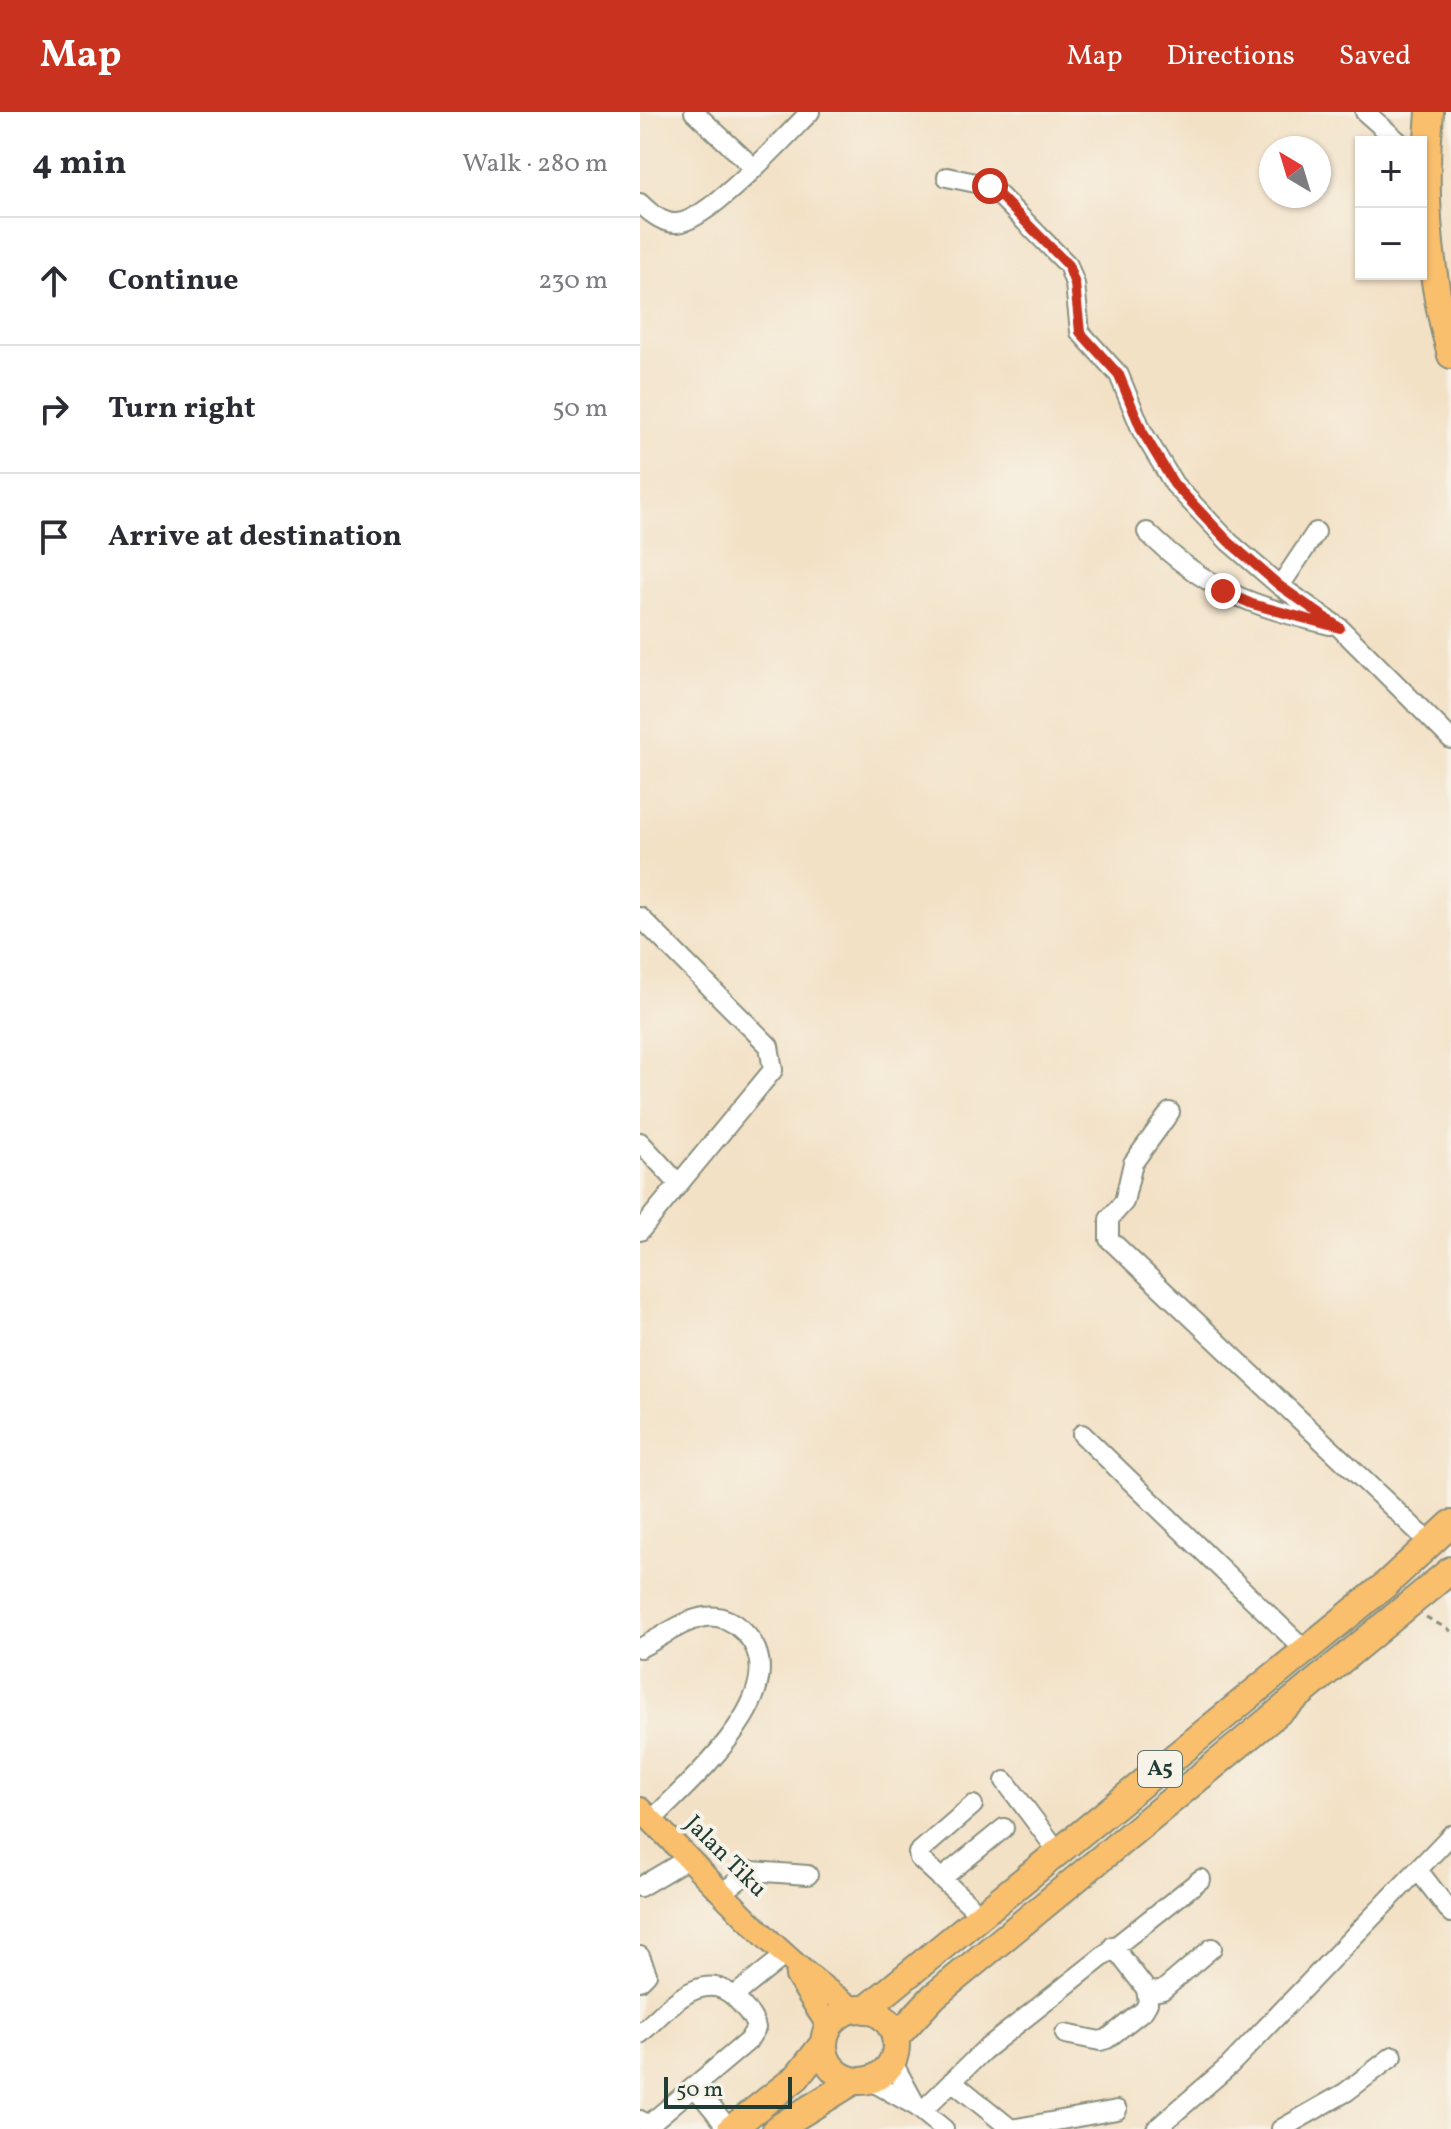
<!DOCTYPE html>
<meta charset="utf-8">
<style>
:root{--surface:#fff;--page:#f7f7f7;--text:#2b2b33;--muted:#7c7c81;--line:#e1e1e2;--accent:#c8321e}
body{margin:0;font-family:Vollkorn,serif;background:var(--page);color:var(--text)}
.controls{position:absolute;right:24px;top:24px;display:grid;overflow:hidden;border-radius:0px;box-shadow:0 2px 6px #0004}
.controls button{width:72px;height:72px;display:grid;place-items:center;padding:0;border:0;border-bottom:2px solid var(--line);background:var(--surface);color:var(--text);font:40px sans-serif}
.compass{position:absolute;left:619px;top:24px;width:72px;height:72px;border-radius:50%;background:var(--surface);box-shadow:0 2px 6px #0004;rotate:322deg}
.scale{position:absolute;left:24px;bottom:20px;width:128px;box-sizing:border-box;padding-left:8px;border:4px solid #1f3d34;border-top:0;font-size:22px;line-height:28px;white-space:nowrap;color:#1f3d34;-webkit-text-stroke:6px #f7f3e8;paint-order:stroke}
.stop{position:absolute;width:24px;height:24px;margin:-18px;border:6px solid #c8321e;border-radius:50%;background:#fff}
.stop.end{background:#c8321e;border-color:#fff;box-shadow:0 2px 8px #0008}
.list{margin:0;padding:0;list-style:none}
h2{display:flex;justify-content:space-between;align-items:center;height:104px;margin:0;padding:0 32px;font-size:34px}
h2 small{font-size:26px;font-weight:400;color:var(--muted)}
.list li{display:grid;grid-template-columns:52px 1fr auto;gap:24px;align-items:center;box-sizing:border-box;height:128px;padding:0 32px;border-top:2px solid var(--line)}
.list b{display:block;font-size:30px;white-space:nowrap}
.list em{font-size:26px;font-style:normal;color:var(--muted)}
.icon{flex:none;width:44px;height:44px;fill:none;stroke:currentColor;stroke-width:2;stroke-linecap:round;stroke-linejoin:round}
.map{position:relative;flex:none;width:811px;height:2017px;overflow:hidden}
header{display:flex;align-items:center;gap:48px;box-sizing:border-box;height:112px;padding:0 40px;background:var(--accent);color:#fff}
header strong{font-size:38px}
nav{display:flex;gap:44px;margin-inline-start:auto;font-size:28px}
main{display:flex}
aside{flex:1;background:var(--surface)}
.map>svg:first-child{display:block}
</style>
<header>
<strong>Map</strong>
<nav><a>Map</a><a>Directions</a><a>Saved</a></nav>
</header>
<main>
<aside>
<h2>4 min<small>Walk · 280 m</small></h2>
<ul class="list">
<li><svg class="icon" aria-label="ahead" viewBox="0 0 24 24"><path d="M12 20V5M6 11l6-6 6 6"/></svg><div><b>Continue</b></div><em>230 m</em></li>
<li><svg class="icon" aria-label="right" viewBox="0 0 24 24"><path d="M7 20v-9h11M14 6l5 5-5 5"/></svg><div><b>Turn right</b></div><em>50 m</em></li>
<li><svg class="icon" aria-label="arrive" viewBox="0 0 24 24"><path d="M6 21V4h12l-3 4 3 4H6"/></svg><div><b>Arrive at destination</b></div></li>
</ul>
</aside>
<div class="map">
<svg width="811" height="2017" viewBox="0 0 811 2017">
<rect width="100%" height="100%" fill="#f7f3e8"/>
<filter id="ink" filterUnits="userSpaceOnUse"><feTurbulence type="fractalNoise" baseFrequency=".0125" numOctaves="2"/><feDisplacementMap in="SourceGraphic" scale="16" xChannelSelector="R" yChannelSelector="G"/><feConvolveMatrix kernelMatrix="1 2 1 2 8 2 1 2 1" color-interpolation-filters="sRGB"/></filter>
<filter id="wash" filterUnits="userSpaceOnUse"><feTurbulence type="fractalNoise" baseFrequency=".006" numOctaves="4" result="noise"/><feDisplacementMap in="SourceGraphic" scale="32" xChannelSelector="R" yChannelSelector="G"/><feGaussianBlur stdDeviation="1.8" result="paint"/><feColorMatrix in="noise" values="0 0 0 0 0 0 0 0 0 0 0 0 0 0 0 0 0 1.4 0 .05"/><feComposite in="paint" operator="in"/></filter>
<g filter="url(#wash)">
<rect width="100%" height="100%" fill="#f3e1c6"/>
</g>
<g filter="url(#ink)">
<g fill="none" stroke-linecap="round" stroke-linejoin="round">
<g stroke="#898f7d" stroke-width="22">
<path id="minor" d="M54 0 114 56
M725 0 759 30
M307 65 350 74 428 153 435 172 440 220 479 263 502 319 534 372 589 430 640 474 700 516 811 627
M0 91C10 101 23 112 37 111 69 109 145 25 170 0
M507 420C566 478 611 494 690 513
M640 474 676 420
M0 805 129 934 133 958 0 1119
M530 1000 493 1051 484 1090 469 1107V1127L790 1431
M0 1030 37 1070
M442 1322 665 1538
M0 1536C35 1519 69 1485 103 1519 162 1576 49 1669 11 1709
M365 1669 419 1741
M333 1693 278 1741 279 1746 342 1804
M778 1758 811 1801
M301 1767 364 1716
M0 1775 49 1746
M83 1780 111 1759 168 1763
M473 1834 506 1877 514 1880 523 1878 572 1836
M0 1844 7 1862 0 1869
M94 1884 144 1844
M0 1922C27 1898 64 1850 99 1890 106 1898 114 1905 116 1916L108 1929 12 2010 7 2012 0 2008
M425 1922 460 1929 467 1927 504 1898 508 1891 506 1877
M252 1949 277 1995
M229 1968 277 1995 304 2017
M312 1969 371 2017 477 1998
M55 1975 89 2017
M282 1999 343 1939 561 1767
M516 2017 589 1954 811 1723
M641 2017 706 1980 753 1944"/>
</g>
<g stroke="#898f7d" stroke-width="26">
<path id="major" d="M0 1697C69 1765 134 1844 215 1898
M157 1864 189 1915"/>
</g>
<g stroke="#898f7d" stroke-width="30">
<path id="highway" d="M790 0C782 81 789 164 811 243
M184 1933a36 36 0 1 1 72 0a36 36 0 1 1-72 0Z
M225 1898 744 1474 811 1412
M255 1926 294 1884 811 1458
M91 2017 157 1965 184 1931
M136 2017 214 1969"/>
</g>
<path stroke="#898f7d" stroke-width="3" stroke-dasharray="6 6" stroke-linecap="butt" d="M786 1505 811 1519"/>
<use href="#minor" stroke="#fff" stroke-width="18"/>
<use href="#major" stroke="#f9bf6d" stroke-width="22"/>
<use href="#highway" stroke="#f9bf6d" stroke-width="26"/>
</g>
</g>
<g fill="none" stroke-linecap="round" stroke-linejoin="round" filter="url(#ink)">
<path stroke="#c8321e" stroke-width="10" d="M350 74 428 153 435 172 440 220 479 263 502 319 534 372 589 430 640 474 700 516 612 492 583 479"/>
</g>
<g text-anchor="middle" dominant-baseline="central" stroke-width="8" stroke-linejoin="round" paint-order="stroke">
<rect fill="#f7f3e8" stroke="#60746a" stroke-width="2" x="498" y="1639" width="44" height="36" rx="6"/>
<g font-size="22" font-weight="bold" fill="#1f3d34">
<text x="520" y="1657">A5</text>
</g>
<g font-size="24" fill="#1f3d34" stroke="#f7f3e8">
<text transform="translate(85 1745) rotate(45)">Jalan Tiku</text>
</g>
</g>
</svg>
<div class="controls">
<button>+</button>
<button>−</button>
</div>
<svg class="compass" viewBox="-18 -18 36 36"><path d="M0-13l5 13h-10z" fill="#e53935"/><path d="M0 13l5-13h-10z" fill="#7c7c81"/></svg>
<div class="scale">50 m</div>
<div class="stop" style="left:350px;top:74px"></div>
<div class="stop end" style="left:583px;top:479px"></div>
</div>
</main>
